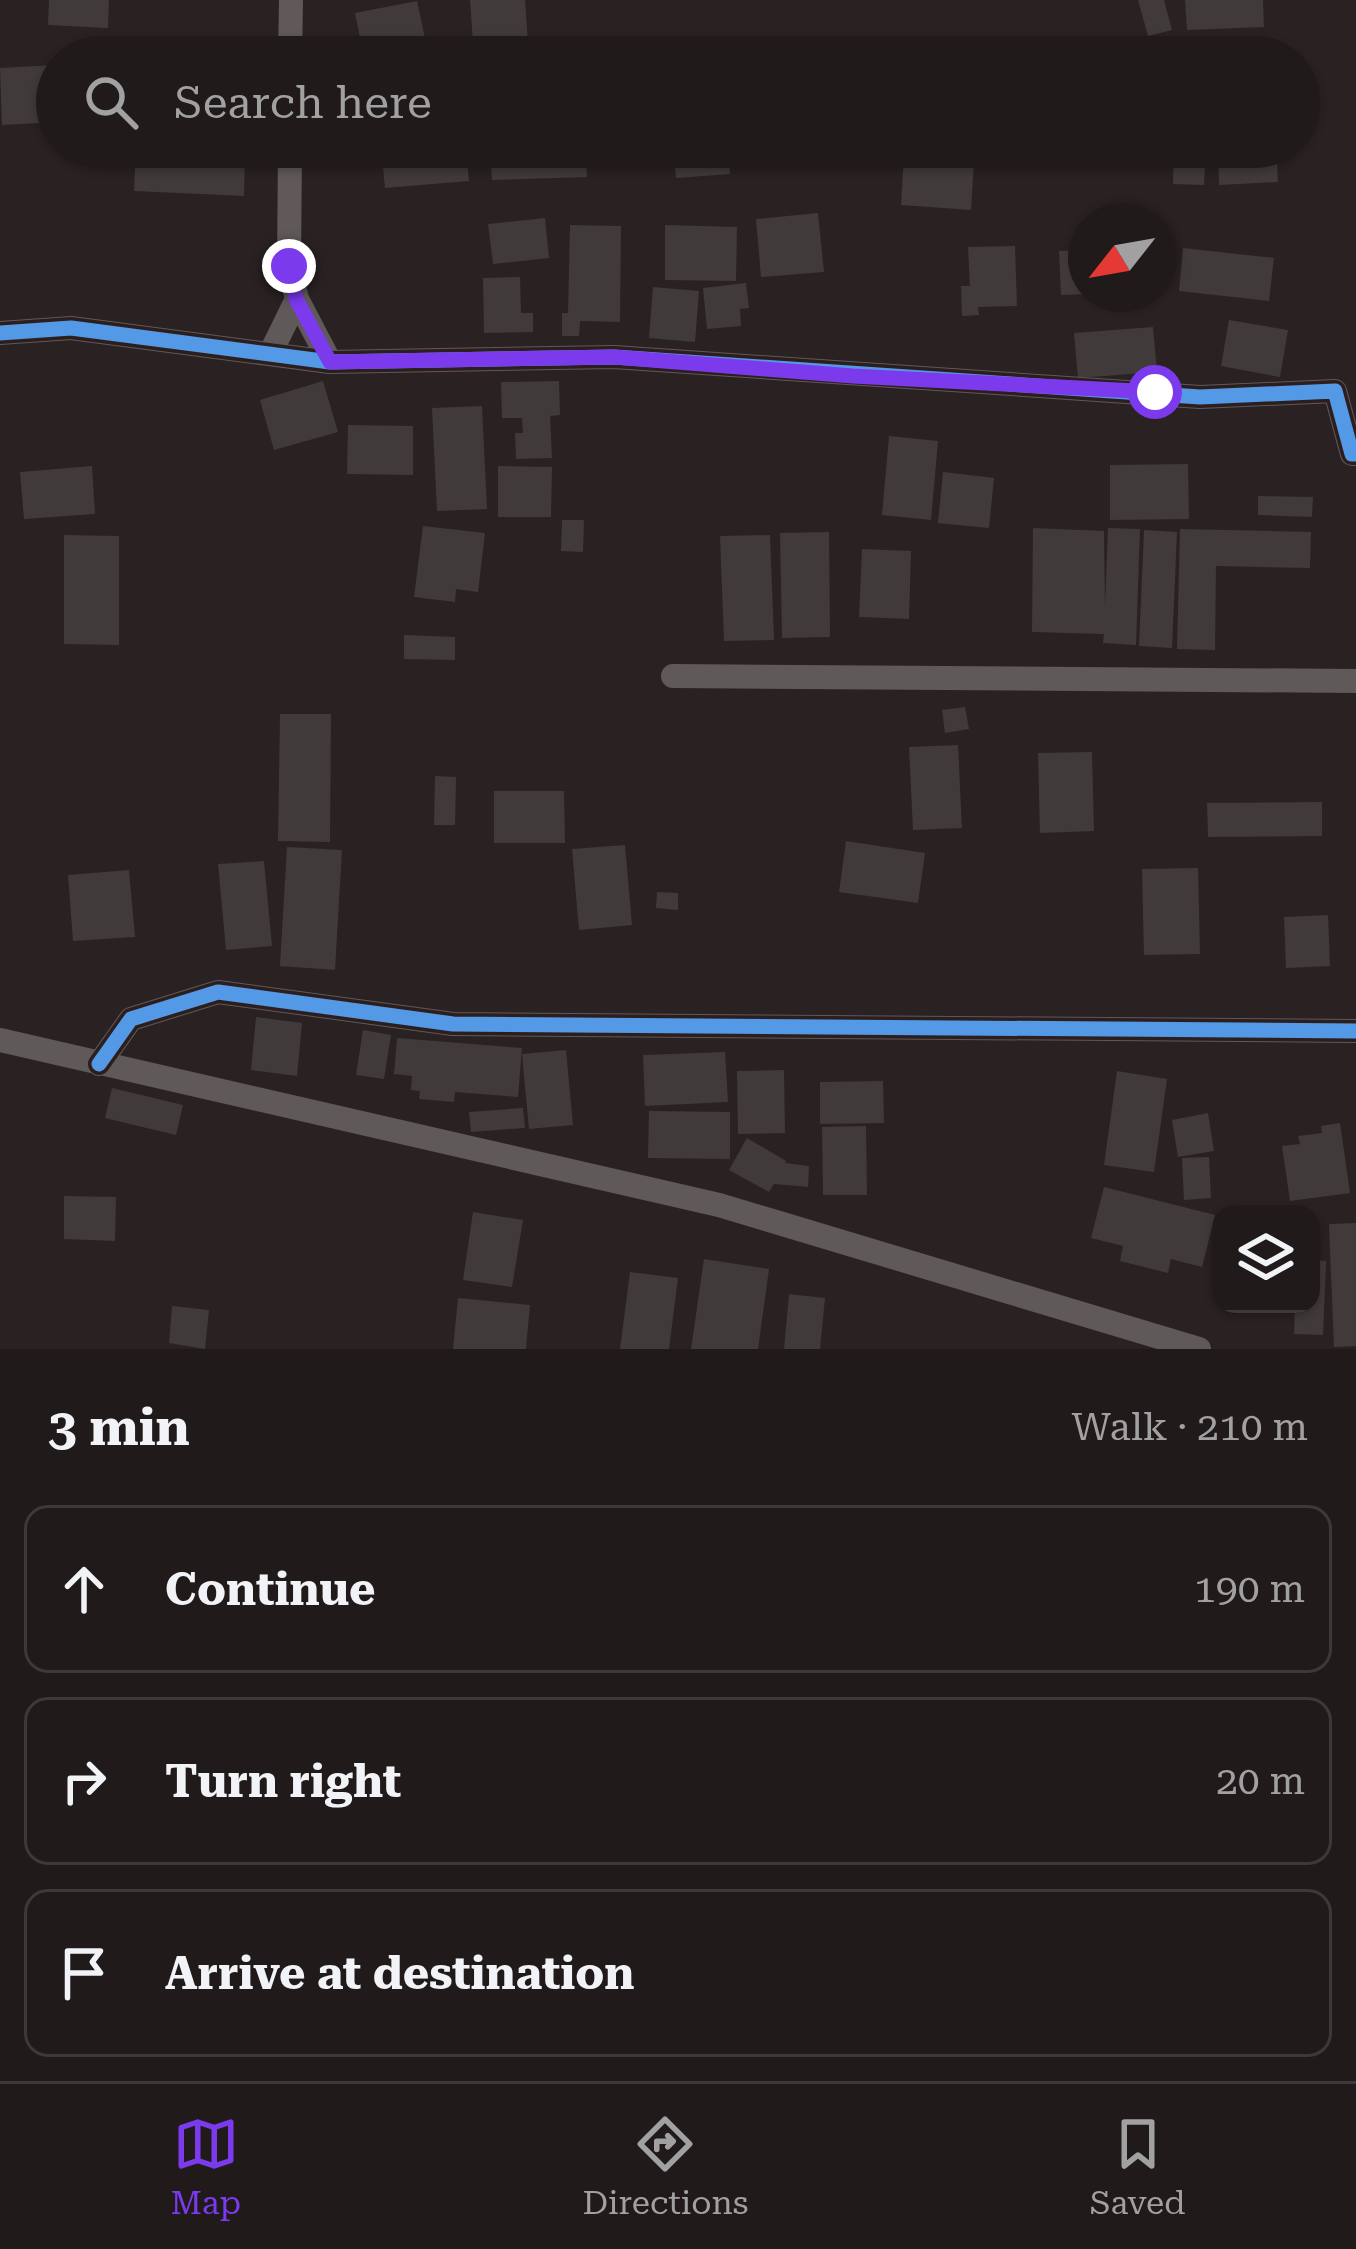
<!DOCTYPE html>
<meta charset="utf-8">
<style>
:root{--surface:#201a1a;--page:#282323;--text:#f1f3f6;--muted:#a2a1a2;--line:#3d3839;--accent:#7c3aed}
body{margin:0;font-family:"Roboto Serif",serif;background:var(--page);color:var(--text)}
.controls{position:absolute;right:36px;bottom:36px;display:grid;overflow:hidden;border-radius:24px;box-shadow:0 3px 9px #0004}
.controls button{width:108px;height:108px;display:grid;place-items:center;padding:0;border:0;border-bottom:3px solid var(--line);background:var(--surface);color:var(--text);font:60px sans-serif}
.compass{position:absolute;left:1068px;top:204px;width:108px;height:108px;border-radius:50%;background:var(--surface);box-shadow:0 3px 9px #0004;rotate:239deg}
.stop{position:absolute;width:36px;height:36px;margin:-27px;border:9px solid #7c3aed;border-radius:50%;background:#fff}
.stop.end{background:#7c3aed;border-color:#fff;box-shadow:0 3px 12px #0008}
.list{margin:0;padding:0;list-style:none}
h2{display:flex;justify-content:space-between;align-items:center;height:156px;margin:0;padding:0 48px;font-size:51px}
h2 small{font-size:39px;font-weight:400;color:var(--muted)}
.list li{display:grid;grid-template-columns:78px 1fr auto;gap:36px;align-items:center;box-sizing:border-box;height:168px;margin:0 24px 24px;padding:0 24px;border:3px solid var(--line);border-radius:24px}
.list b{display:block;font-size:45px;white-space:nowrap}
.list em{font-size:39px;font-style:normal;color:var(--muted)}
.icon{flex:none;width:66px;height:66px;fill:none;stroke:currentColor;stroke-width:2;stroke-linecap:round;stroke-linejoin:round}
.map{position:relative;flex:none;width:1356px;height:1349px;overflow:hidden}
.search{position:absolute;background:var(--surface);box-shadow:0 3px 9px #0004;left:36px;right:36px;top:36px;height:132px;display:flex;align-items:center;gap:30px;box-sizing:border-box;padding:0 42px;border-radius:66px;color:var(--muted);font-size:45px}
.sheet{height:732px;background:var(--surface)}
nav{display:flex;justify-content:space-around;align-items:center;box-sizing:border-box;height:168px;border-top:3px solid var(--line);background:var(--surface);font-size:33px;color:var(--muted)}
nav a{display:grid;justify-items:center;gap:6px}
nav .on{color:var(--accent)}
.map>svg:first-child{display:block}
</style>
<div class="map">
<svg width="1356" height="1349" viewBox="0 0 1356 1349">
<rect width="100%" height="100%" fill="#2a2222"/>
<path fill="#413a3a" d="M49 0H109L108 28 48 25Z
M470 0H525L529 57H474Z
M1138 0H1164L1172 30 1148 36Z
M1185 0H1263L1264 27 1187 30Z
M417 1 429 57H364L355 13Z
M57 65V122L2 125 0 68Z
M136 147H245L244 196 134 191Z
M381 147H466L469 181 385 188Z
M490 147H586L587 177 492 180Z
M673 147H728L730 174 676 178Z
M1174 147H1206L1204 185 1173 184Z
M1218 147H1276L1278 182 1219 185Z
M904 156 974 161 971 210 901 205Z
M818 213 824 272 761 277 756 219Z
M545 218 549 258 493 264 488 224Z
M570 225 621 226 620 322 580 321 579 336H562V313H568Z
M665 225 737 227 736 281 665 280Z
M1015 246 1017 306 978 307 979 315 962 316 961 286H970L968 247Z
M1183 248 1274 258 1269 301 1179 291Z
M1086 250V294L1061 295 1059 251Z
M520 277 521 313H533V332L484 333 483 278Z
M746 283 749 308 740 309 741 326 707 329 703 288Z
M653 287 699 291 695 342 649 338Z
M1229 320 1288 330 1280 377 1221 366Z
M1153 327 1157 372 1078 378 1074 333Z
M323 381 338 432 274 450 260 400Z
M559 381 560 415 550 416 552 458 516 459 515 433H523L522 418H502L501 382Z
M482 406 487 509 437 511 432 408Z
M348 425 413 426V475L347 474Z
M889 436 938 441 931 520 882 515Z
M1188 464 1189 519 1110 520V465Z
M92 466 95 514 24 519 20 472Z
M498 466 552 467 551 517H498Z
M943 472 994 478 989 528 938 523Z
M1258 496 1313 497 1312 517 1258 515Z
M562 520H584L583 552 561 551Z
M423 526 485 533 478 592 456 589 455 602 414 597Z
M1033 528 1104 531 1105 606 1108 528 1140 529 1136 645 1103 643 1104 634 1032 632Z
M1180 529 1311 532 1310 568 1216 566 1215 650 1177 649Z
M1144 530 1177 532 1172 648 1139 646Z
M829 532 830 637 782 638 780 533Z
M64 535 119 536V645L64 644Z
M770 535 774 640 724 641 720 536Z
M862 549 911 551 909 619 859 617Z
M404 635 455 637V660L404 659Z
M965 707 969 729 945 733 942 710Z
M280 714H331L330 842 278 841Z
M958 745 962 828 913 830 909 747Z
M1092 752 1094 831 1040 833 1038 753Z
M435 776 456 777 455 825H434Z
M494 791H564L565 843H494Z
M1322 802V836L1208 837 1207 803Z
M846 841 925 853 918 903 839 892Z
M625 845 632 925 579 930 572 849Z
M287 847 342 850 335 970 280 966Z
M264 861 272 946 226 950 218 864Z
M1198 868 1200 954 1144 955 1142 869Z
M129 870 135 937 73 941 68 875Z
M657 892 678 893V910L656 908Z
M1328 915 1330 966 1286 968 1284 917Z
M256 1017 302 1023 297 1076 251 1070Z
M363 1030 391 1035 384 1079 356 1075Z
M397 1038 522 1048 518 1097 455 1092 454 1102 419 1099 420 1091 411 1090 412 1076 394 1074Z
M566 1050 573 1125 529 1129 522 1054Z
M725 1052 728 1102 645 1106 643 1055Z
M784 1070 785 1133 738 1134 737 1071Z
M1117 1071 1167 1079 1154 1172 1104 1165Z
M883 1081 884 1123 820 1124V1082Z
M112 1088 183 1105 176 1135 105 1118Z
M523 1108 525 1128 471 1132 469 1112Z
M649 1111 730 1112V1159L648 1158Z
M1208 1113 1214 1151 1178 1157 1172 1120Z
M1340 1123 1350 1193 1290 1201 1282 1146 1300 1144 1298 1136 1322 1133 1321 1126Z
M866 1126 867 1195H823L822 1127Z
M747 1138 786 1161 785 1163 809 1166 808 1187 774 1184 769 1192 729 1170Z
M1209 1157 1211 1198 1184 1200 1182 1158Z
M1104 1187 1215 1215 1202 1267 1171 1259 1168 1273 1120 1261 1123 1246 1091 1238Z
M64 1196 116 1197 115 1241 64 1239Z
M473 1212 523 1220 512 1287 463 1280Z
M1356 1223V1346L1334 1347 1329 1224Z
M704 1259 769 1269 758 1349H691Z
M1311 1260 1326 1261 1323 1335 1294 1334 1295 1304H1311Z
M630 1272 678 1278 669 1349H620Z
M789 1294 825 1298 820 1349H784Z
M458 1298 530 1305 526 1349H453Z
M172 1306 209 1310 205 1349 169 1343Z"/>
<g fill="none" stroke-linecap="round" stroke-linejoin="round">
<path stroke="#605959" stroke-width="24" d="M290 57 291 0
M290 147 289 266 297 299 330 362
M0 333 71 328 330 362 614 357 1200 397 1335 391 1352 454H1356
M270 354 297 299
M673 676 1356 681
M0 1040 719 1205 1199 1349
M99 1064 131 1019 218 992 453 1024 1356 1031"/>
<g stroke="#2d1e1e" stroke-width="22">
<path id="cycleway" d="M0 333 71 328 330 362 614 357 1200 397 1335 391 1352 454H1356
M99 1064 131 1019 218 992 453 1024 1356 1031"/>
</g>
<use href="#cycleway" stroke="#5399e6" stroke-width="15"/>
</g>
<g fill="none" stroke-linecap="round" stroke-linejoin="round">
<path stroke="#7c3aed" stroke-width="15" d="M289 266 296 299 330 362 614 357 853 376 1155 392"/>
</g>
</svg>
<div class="controls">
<button><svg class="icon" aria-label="layers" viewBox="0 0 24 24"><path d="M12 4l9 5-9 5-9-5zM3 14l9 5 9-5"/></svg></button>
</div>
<svg class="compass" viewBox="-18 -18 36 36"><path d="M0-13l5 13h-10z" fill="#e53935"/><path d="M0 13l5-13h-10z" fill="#a2a1a2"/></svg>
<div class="stop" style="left:1155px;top:392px"></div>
<div class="stop end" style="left:289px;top:266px"></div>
<div class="search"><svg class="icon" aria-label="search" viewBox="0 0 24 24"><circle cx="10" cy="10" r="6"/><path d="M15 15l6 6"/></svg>Search here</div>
</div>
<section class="sheet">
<h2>3 min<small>Walk · 210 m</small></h2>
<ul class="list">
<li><svg class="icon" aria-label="ahead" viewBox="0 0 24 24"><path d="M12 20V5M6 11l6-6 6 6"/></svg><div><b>Continue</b></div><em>190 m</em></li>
<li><svg class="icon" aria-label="right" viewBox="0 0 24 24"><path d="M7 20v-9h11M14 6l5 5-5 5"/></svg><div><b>Turn right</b></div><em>20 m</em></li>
<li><svg class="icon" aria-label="arrive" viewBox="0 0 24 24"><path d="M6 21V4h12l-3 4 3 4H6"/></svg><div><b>Arrive at destination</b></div></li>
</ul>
</section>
<nav>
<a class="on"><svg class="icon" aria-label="map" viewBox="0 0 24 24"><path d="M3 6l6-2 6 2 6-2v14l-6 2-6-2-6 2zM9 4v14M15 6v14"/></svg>Map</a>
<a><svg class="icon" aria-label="directions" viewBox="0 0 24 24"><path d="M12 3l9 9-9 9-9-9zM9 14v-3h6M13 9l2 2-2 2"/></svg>Directions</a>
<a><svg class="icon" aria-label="saved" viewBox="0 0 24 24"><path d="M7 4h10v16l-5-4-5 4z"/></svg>Saved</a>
</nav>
